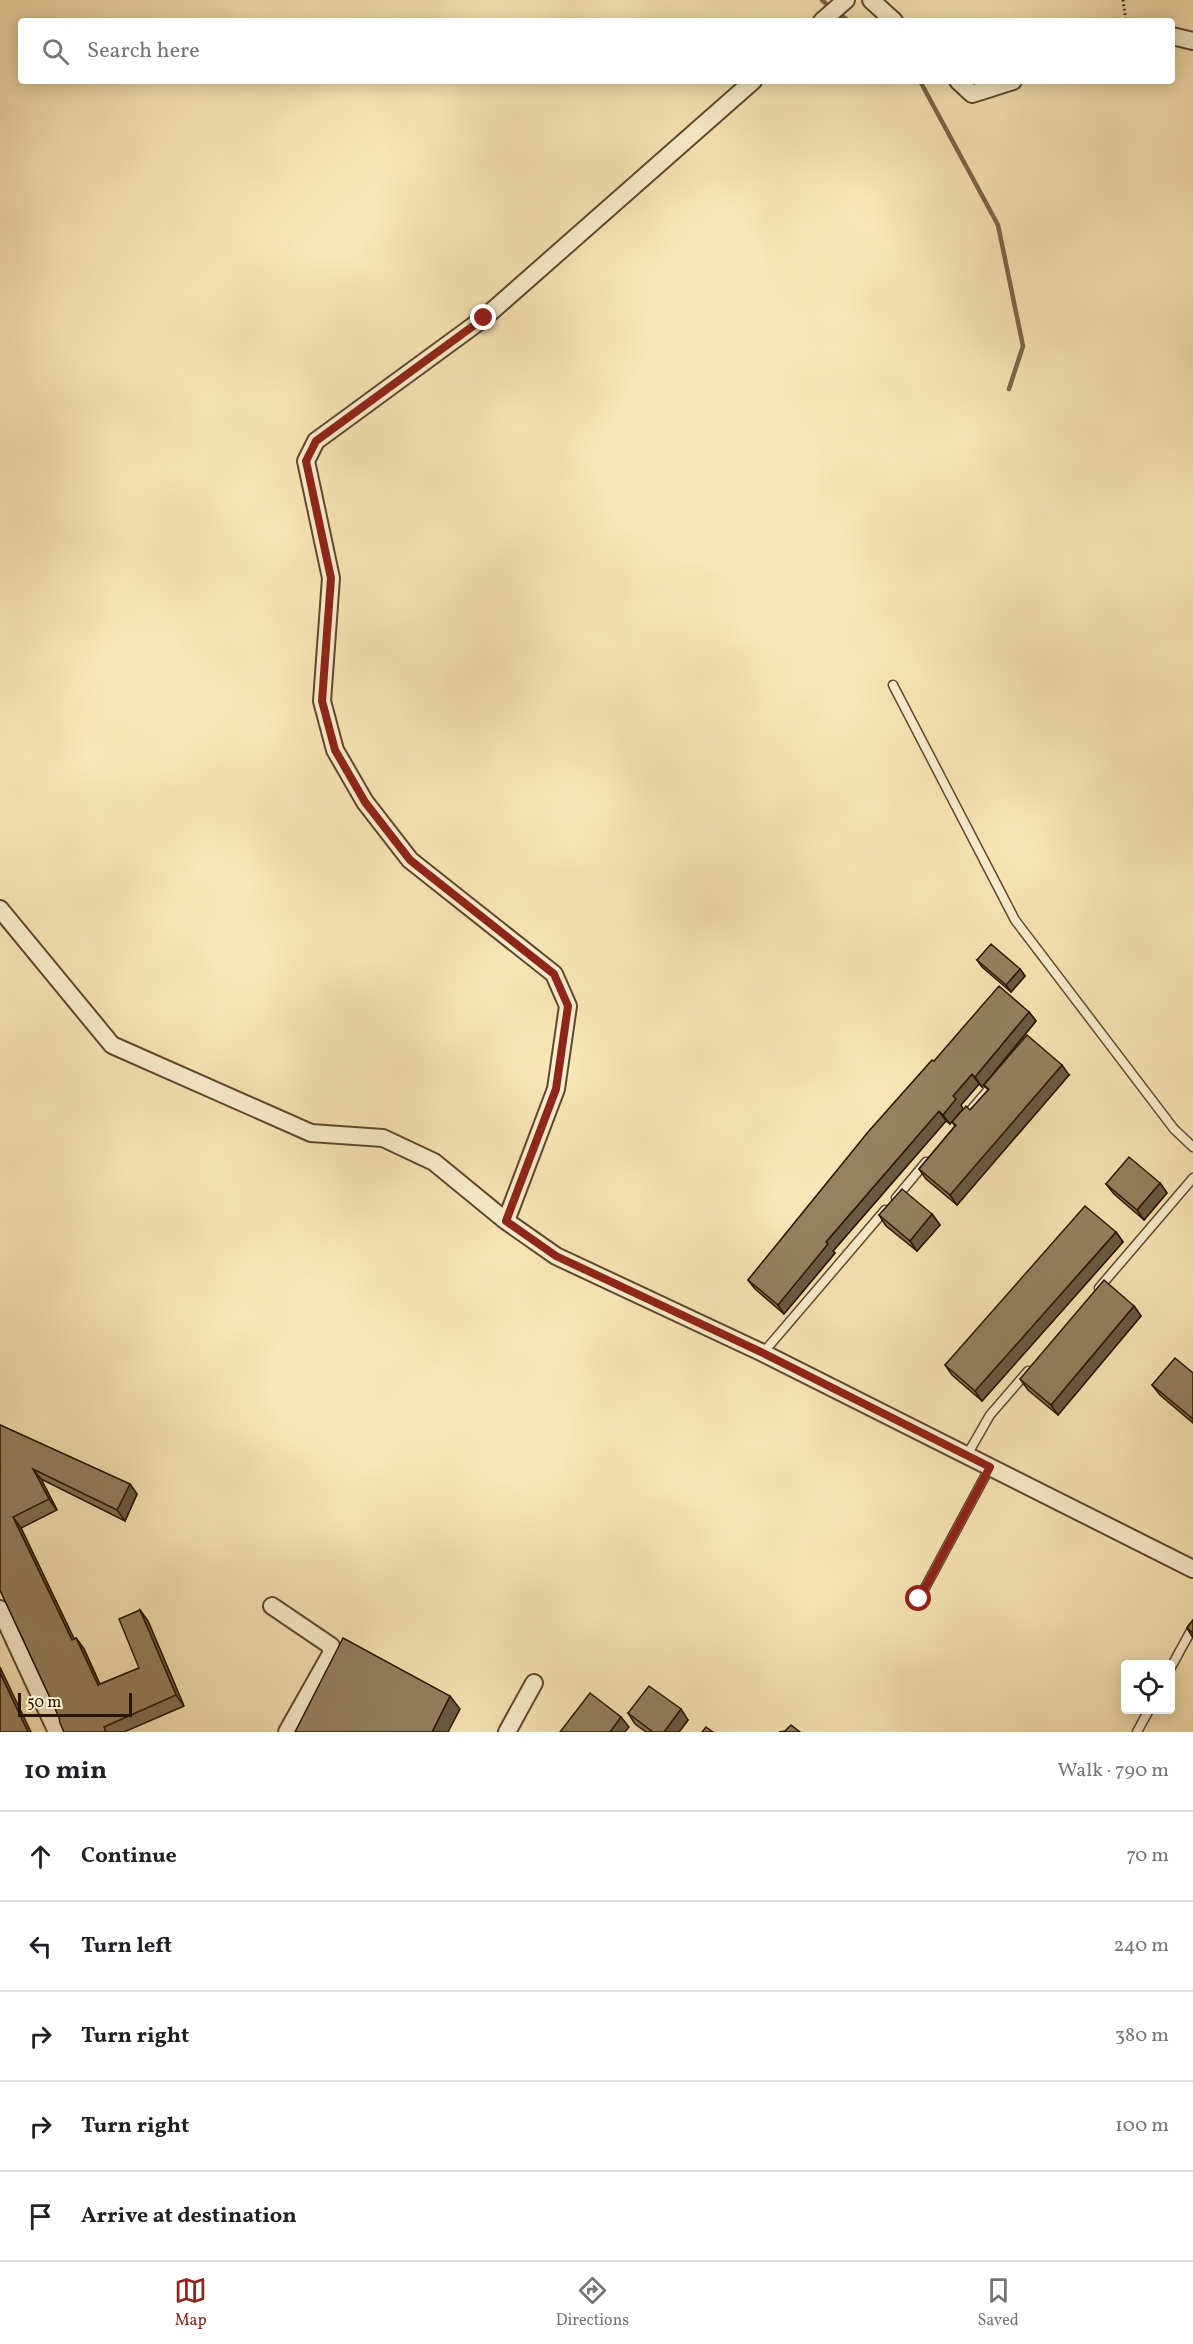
<!DOCTYPE html>
<meta charset="utf-8">
<style>
:root{--surface:#fff;--page:#f6f6f6;--text:#202124;--muted:#757577;--line:#e0e0e0;--accent:#8f2418}
body{margin:0;font-family:Vollkorn,serif;background:var(--page);color:var(--text)}
.controls{position:absolute;right:18px;bottom:18px;display:grid;overflow:hidden;border-radius:6px;box-shadow:0 3px 15px #0003}
.controls button{width:54px;height:54px;display:grid;place-items:center;padding:0;border:0;border-bottom:2px solid var(--line);background:var(--surface);color:var(--text);font:30px sans-serif}
.scale{position:absolute;left:18px;bottom:15px;width:114px;box-sizing:border-box;padding-left:6px;border:3px solid #291302;border-top:0;font-size:16px;line-height:21px;white-space:nowrap;color:#291302;-webkit-text-stroke:4px #fcefd0;paint-order:stroke}
.stop{position:absolute;width:18px;height:18px;margin:-14px;border:4px solid #8f2418;border-radius:50%;background:#fff}
.stop.end{background:#8f2418;border-color:#fff;box-shadow:0 2px 6px #0008}
.list{margin:0;padding:0;list-style:none}
h2{display:flex;justify-content:space-between;align-items:center;height:78px;margin:0;padding:0 24px;font-size:26px}
h2 small{font-size:20px;font-weight:400;color:var(--muted)}
.list li{display:grid;grid-template-columns:39px 1fr auto;gap:18px;align-items:center;box-sizing:border-box;height:90px;padding:0 24px;border-top:2px solid var(--line)}
.list b{display:block;font-size:22px;white-space:nowrap}
.list em{font-size:20px;font-style:normal;color:var(--muted)}
.icon{flex:none;width:33px;height:33px;fill:none;stroke:currentColor;stroke-width:2;stroke-linecap:round;stroke-linejoin:round}
.map{position:relative;flex:none;width:1193px;height:1732px;overflow:hidden}
.search{position:absolute;background:var(--surface);box-shadow:0 3px 15px #0003;left:18px;right:18px;top:18px;height:66px;display:flex;align-items:center;gap:15px;box-sizing:border-box;padding:0 21px;border-radius:6px;color:var(--muted);font-size:22px}
.sheet{height:528px;background:var(--surface)}
nav{display:flex;justify-content:space-around;align-items:center;box-sizing:border-box;height:84px;border-top:2px solid var(--line);background:var(--surface);font-size:16px;color:var(--muted)}
nav a{display:grid;justify-items:center;gap:3px}
nav .on{color:var(--accent)}
.map>svg:first-child{display:block}
</style>
<div class="map">
<svg width="1193" height="1732" viewBox="0 0 1193 1732">
<rect width="100%" height="100%" fill="#fae6b6"/>
<filter id="stains"><feTurbulence type="fractalNoise" baseFrequency=".00333" numOctaves="4"/><feColorMatrix values="0 0 0 0 .2 0 0 0 0 .09 0 0 0 0 .02 0 0 0 .5 -.17"/></filter>
<radialGradient id="worn" r=".72"><stop offset=".6" stop-color="#630" stop-opacity="0"/><stop offset="1" stop-color="#630" stop-opacity=".3"/></radialGradient>
<g fill="none" stroke-linecap="round" stroke-linejoin="round">
<path stroke="#7c6649" stroke-width="4.5" d="M822 0 831 8
M838 13 849 21
M920 81 998 225 1023 346 1009 389"/>
<g stroke="#5d482f" stroke-width="11">
<path id="service" d="M893 685 1015 920 1174 1129 1193 1147
M964 1118 995 1082
M896 1198 926 1162
M1099 1288 1193 1178
M763 1353 885 1210
M967 1455 990 1415 1028 1371
M919 1599 990 1467
M1170 1669 1193 1627
M1137 1732 1149 1710"/>
</g>
<g stroke="#5d482f" stroke-width="20">
<path id="minor" d="M871 0 894 21
M822 21 846 0
M1172 36 1193 41
M958 81 972 94 1013 81
M0 909 112 1045 311 1133 383 1138 434 1162 506 1221 556 1256 763 1353 1193 1569
M506 1221 556 1089 568 1006 554 974 410 860 365 802 335 750 322 701 331 578 306 461 316 441 484 318 753 81
M272 1606 331 1646V1654L287 1732
M0 1609 57 1732
M507 1732 534 1683"/>
</g>
<path stroke="#291302" stroke-width="3" stroke-dasharray="1.5 3" stroke-linecap="butt" d="M1123 0 1126 21"/>
<use href="#service" stroke="#fcefd0" stroke-width="8"/>
<use href="#minor" stroke="#fcefd0" stroke-width="16"/>
</g>
<path fill="#816f53" stroke="#291302" stroke-width="1.5" d="M977 960 1020 969 1025 976 1011 992 982 967Z
M1029 1012 1036 1021 982 1087 979 1084 961 1105 963 1109 950 1124 946 1121 833 1251 835 1253 784 1314 755 1289 748 1280 934 1061Z
M1069 1075 957 1205 926 1179 919 1169 955 1126 952 1122 970 1110 988 1090 984 1085Z
M1160 1183 1167 1193 1144 1220 1114 1194 1106 1184Z
M932 1214 940 1225 917 1251 886 1226 879 1215Z
M1116 1232 1123 1242 982 1401 952 1375 945 1365Z
M1134 1306 1141 1316 1058 1415 1028 1390 1020 1379Z
M1193 1373V1423L1160 1395 1152 1385Z
M0 1425 130 1484 137 1494 125 1521 41 1479 57 1510 21 1528 74 1639 76 1638 84 1649 100 1684 139 1668 140 1610 148 1621 184 1706 124 1732H64L59 1717 0 1590Z
M1193 1620V1638L1187 1628Z
M628 1713 688 1720 679 1732H646L635 1724Z"/>
<path fill="#695a43" stroke="#291302" stroke-width="1.5" d="M1020 969 1025 976 1011 992 1006 985Z
M1029 1012 1036 1021 982 1087 975 1077Z
M1062 1065 1069 1075 957 1205 950 1195Z
M972 1074 979 1084 961 1105 963 1109 950 1124 943 1115 953 1096Z
M939 1111 946 1121 833 1251 835 1253 784 1314 778 1305 826 1242Z
M1160 1183 1167 1193 1144 1220 1137 1210Z
M932 1214 940 1225 917 1251 910 1241Z
M1116 1232 1123 1242 982 1401 975 1391Z
M1134 1306 1141 1316 1058 1415 1051 1405Z
M33 1469 41 1479 57 1510 49 1499Z
M130 1484 137 1494 125 1521 117 1510Z
M13 1517 21 1528 80 1651 72 1640Z
M140 1610 148 1621 184 1706 176 1695Z
M76 1638 84 1649 105 1696 98 1685Z
M0 1667 31 1732H28L0 1673Z
M450 1696 460 1709 448 1732H432Z
M681 1709 688 1720 679 1732H664Z
M621 1717 629 1727 625 1732H610Z"/>
<path fill="#968160" stroke="#291302" stroke-width="1.5" d="M991 944 1020 969 1006 985 977 960Z
M999 986 1029 1012 975 1077 972 1074 953 1096 956 1099 943 1115 939 1111 826 1242 828 1244 778 1305 748 1280 868 1132 932 1060 934 1061Z
M1027 1035 1062 1065 950 1195 919 1169 956 1125 952 1122 966 1106 970 1110 989 1089 984 1085Z
M1129 1157 1160 1183 1137 1210 1106 1184Z
M902 1189 932 1214 910 1241 879 1215Z
M1085 1206 1116 1232 975 1391 945 1365Z
M1104 1280 1134 1306 1051 1405 1020 1379Z
M1175 1358 1193 1373V1419L1152 1385Z
M0 1425 130 1484 117 1510 33 1469 49 1499 13 1517 72 1640 76 1638 98 1685 139 1668 119 1619 140 1610 176 1695 104 1727 106 1732H64L60 1723 59 1717 0 1590Z
M1193 1620V1633L1187 1628Z
M343 1638 450 1696 432 1732H295Z
M0 1673 28 1732H0Z
M649 1686 681 1709 664 1732H653L628 1713Z
M590 1693 621 1717 610 1732H560Z
M791 1725 800 1732H779L785 1731Z
M706 1727 713 1732H702Z"/>
<g fill="none" stroke-linecap="round" stroke-linejoin="round">
<path stroke="#8f2418" stroke-width="8" d="M484 318 316 441 306 461 331 578 322 701 335 750 365 802 410 860 554 974 568 1006 556 1089 506 1221 556 1256 763 1353 990 1467 919 1599"/>
</g>
<rect width="100%" height="100%" filter="url(#stains)"/>
<rect width="100%" height="100%" fill="url(#worn)"/>
</svg>
<div class="controls">
<button><svg class="icon" aria-label="locate" viewBox="0 0 24 24"><circle cx="12" cy="12" r="6"/><path d="M12 2v4M12 18v4M2 12h4M18 12h4"/></svg></button>
</div>
<div class="scale">50 m</div>
<div class="stop" style="left:919px;top:1599px"></div>
<div class="stop end" style="left:484px;top:318px"></div>
<div class="search"><svg class="icon" aria-label="search" viewBox="0 0 24 24"><circle cx="10" cy="10" r="6"/><path d="M15 15l6 6"/></svg>Search here</div>
</div>
<section class="sheet">
<h2>10 min<small>Walk · 790 m</small></h2>
<ul class="list">
<li><svg class="icon" aria-label="ahead" viewBox="0 0 24 24"><path d="M12 20V5M6 11l6-6 6 6"/></svg><div><b>Continue</b></div><em>70 m</em></li>
<li><svg class="icon" aria-label="left" viewBox="0 0 24 24"><path d="M17 20v-9H6M10 6l-5 5 5 5"/></svg><div><b>Turn left</b></div><em>240 m</em></li>
<li><svg class="icon" aria-label="right" viewBox="0 0 24 24"><path d="M7 20v-9h11M14 6l5 5-5 5"/></svg><div><b>Turn right</b></div><em>380 m</em></li>
<li><svg class="icon" aria-label="right" viewBox="0 0 24 24"><path d="M7 20v-9h11M14 6l5 5-5 5"/></svg><div><b>Turn right</b></div><em>100 m</em></li>
<li><svg class="icon" aria-label="arrive" viewBox="0 0 24 24"><path d="M6 21V4h12l-3 4 3 4H6"/></svg><div><b>Arrive at destination</b></div></li>
</ul>
</section>
<nav>
<a class="on"><svg class="icon" aria-label="map" viewBox="0 0 24 24"><path d="M3 6l6-2 6 2 6-2v14l-6 2-6-2-6 2zM9 4v14M15 6v14"/></svg>Map</a>
<a><svg class="icon" aria-label="directions" viewBox="0 0 24 24"><path d="M12 3l9 9-9 9-9-9zM9 14v-3h6M13 9l2 2-2 2"/></svg>Directions</a>
<a><svg class="icon" aria-label="saved" viewBox="0 0 24 24"><path d="M7 4h10v16l-5-4-5 4z"/></svg>Saved</a>
</nav>
